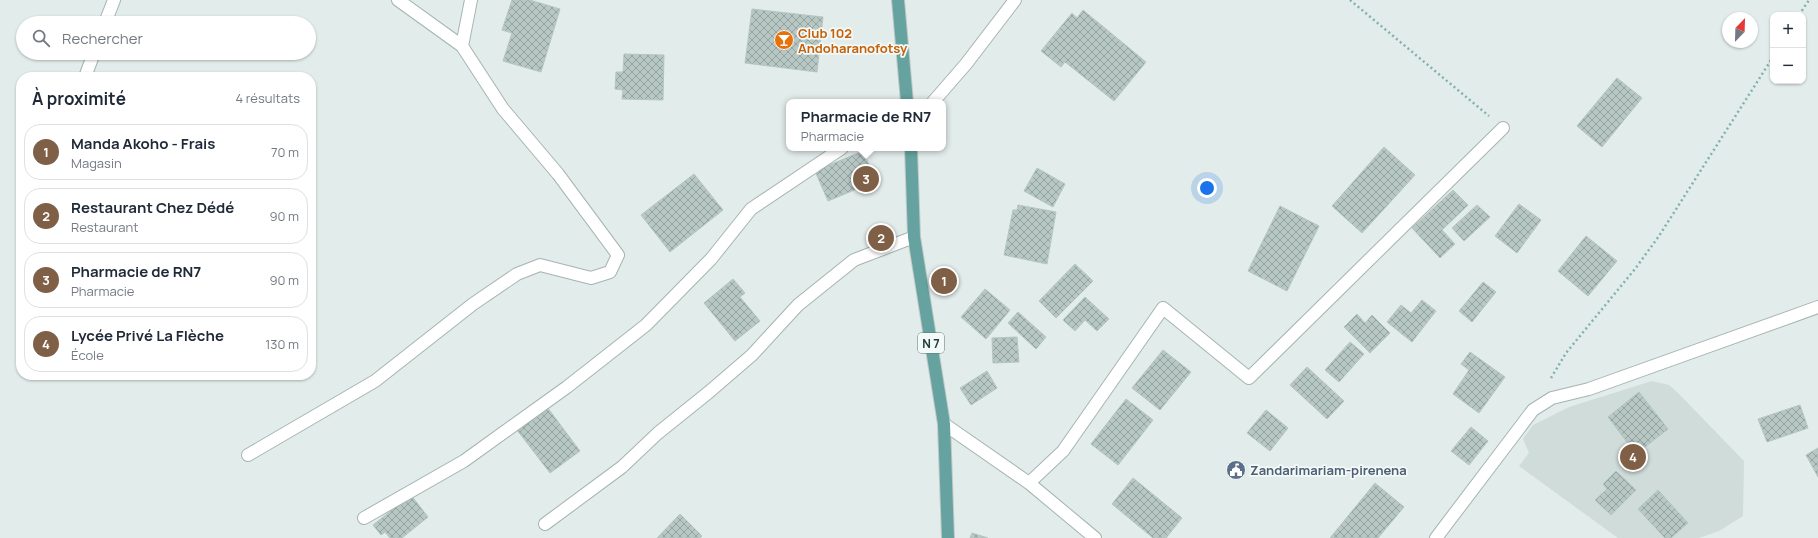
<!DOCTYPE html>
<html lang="fr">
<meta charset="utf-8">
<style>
:root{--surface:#fff;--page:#f6f6f7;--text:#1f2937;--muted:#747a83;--line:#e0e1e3;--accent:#7f5f46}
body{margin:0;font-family:Manrope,sans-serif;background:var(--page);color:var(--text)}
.controls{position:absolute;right:12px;top:12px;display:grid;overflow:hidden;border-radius:8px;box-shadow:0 1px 3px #0004}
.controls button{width:36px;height:36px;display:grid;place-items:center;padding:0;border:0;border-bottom:1px solid var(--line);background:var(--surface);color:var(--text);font:20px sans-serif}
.compass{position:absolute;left:1722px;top:12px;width:36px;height:36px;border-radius:50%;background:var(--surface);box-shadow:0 1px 3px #0004;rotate:23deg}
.you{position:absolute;left:1207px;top:188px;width:14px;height:14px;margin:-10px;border:3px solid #fff;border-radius:50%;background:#1a73e8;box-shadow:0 0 0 6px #1a73e833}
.badge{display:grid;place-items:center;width:26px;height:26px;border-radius:50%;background:var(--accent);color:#fff;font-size:13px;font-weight:700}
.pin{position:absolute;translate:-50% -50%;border:2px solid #fff;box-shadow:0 1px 4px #0006}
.popup{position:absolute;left:786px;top:99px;width:160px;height:52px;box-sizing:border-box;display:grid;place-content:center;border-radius:8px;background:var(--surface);filter:drop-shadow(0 1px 3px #0005);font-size:13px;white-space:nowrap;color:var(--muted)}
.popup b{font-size:15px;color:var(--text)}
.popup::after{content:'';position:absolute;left:50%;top:100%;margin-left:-8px;border:8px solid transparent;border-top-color:var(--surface)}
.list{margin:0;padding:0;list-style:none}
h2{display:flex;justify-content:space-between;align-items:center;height:52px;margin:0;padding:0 16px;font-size:17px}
h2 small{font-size:13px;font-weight:400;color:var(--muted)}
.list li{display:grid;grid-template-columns:26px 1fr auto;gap:12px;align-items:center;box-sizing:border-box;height:56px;margin:0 8px 8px;padding:0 8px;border:1px solid var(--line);border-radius:16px}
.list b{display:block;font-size:15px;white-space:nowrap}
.list p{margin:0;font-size:13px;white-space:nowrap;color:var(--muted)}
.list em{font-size:13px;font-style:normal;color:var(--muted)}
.icon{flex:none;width:22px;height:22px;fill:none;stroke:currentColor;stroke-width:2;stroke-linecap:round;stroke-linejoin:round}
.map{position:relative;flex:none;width:1818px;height:538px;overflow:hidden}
.search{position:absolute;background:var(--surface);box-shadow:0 1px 3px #0004;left:16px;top:16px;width:300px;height:44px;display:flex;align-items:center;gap:10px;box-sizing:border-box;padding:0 14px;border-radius:22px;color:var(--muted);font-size:15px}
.panel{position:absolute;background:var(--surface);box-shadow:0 1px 3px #0004;left:16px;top:72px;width:300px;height:308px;border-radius:16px}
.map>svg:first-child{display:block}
</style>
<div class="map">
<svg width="1818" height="538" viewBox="0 0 1818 538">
<defs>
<pattern id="building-cross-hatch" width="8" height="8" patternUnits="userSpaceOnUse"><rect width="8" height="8" fill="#b7c7c4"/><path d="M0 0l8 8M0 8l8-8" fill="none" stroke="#94a3a0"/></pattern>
</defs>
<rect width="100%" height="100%" fill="#e2ecea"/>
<path fill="#d0dcd9" d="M1652 381 1669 385 1678 393 1744 461 1743 516 1719 531 1699 538H1618L1519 466 1529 453 1523 439 1533 425 1569 407Z"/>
<path fill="url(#building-cross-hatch)" stroke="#b4c6c3" d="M512 0H530L560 9 541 72 503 61 512 33 502 30Z
M752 9 823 17 817 72 745 63Z
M1083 10 1146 62 1114 101 1065 62 1061 67 1041 51 1072 13 1077 18Z
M624 54 664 55 663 100 622 99 623 90 615 89 616 72H623Z
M1617 78 1642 98 1602 147 1577 126Z
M1384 147 1415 175 1362 233 1332 206Z
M863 151 876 181 828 201 815 171Z
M1037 168 1065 184 1053 207 1024 191Z
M694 174 723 210 670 252 641 215Z
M1453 190 1468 205 1442 230 1455 244 1440 258 1412 228Z
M1519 204 1541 220 1517 253 1495 236Z
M1018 205 1056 212 1047 264 1004 255 1013 210H1017Z
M1477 205 1490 217 1464 241 1452 228Z
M1280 206 1319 226 1287 291 1248 271Z
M1586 236 1617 261 1588 296 1558 271Z
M1075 264 1093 281 1056 318 1039 301Z
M733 279 745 293 740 297 760 321 735 341 704 303Z
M1483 282 1496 292 1472 322 1459 311Z
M985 289 1010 310 986 339 961 317Z
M1085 297 1109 319 1097 331 1085 320 1075 331 1063 320Z
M1422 300 1436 311 1412 342 1387 322 1401 305 1411 313Z
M1018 312 1046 337 1036 349 1008 323Z
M1357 314 1365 323 1372 315 1390 333 1370 353 1344 327Z
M1017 337 1019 362 993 363 992 338Z
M1350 342 1364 354 1339 382 1325 370Z
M1163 350 1191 372 1160 410 1132 388Z
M1470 352 1505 377 1479 413 1453 394 1469 370 1461 364Z
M1307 367 1344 401 1327 419 1290 385Z
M987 371 997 388 971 405 960 388Z
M1639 392 1668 429 1636 454 1608 417Z
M1126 399 1153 420 1118 465 1091 444Z
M1800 405 1808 428 1767 442 1758 419Z
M547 407 580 451 550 473 517 430Z
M1266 410 1288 428 1270 451 1247 433Z
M1471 427 1488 441 1469 465 1451 451Z
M1818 448V477L1806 455Z
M1616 471 1636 490 1611 515 1595 500 1607 489 1603 484Z
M1133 478 1182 518 1166 538H1153L1112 504Z
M1375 483 1404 507 1378 538H1330Z
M1658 490 1688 523 1671 538H1665L1638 509Z
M411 495 428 517 402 538H390L385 532 381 535 373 525Z
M680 514 702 536 700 538H657Z
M972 533 988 538H970Z"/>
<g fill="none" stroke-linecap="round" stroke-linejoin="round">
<g stroke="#a5b4b2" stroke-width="14">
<path id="street" d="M398 0 462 46
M105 23 114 0
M85 77 94 53
M933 102 966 64 1015 0
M944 424 1029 483 1095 538
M248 455 375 381 473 304 517 274 540 265 591 278 610 272 618 255 558 174 503 109 462 46 471 0
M1029 483 1063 451 1163 308 1249 378 1503 128
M364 518 464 461 567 387 646 325 711 259 751 209 842 148
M545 524 622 467 658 433 709 392 752 355 798 305 854 260 914 237
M1436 538 1533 410 1552 398 1589 389 1818 307"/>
</g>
<g stroke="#c1c9c8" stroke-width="14">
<path id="primary" d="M898 0 907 102
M911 148 914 237 944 424 948 538"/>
</g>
<path stroke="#82b1ac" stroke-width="2.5" stroke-dasharray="2 3" stroke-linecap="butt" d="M1350 0 1489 116
M1799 15 1809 0
M1551 378 1566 353 1635 269 1659 236 1773 57"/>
<use href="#street" stroke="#fff" stroke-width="12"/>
<use href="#primary" stroke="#66a3a0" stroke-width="12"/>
</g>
<defs>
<g id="bar-disc" transform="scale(1)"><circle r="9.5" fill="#e8710a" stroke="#f3f9f7"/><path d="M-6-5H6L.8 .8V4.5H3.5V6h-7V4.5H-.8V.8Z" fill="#fff"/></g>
<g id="civic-disc" transform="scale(1)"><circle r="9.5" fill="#5c6f8a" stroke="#f3f9f7"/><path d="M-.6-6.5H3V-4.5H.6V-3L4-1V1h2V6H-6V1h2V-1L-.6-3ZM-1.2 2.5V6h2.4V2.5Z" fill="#fff"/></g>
</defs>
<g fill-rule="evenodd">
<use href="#bar-disc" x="784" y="40"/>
<use href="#civic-disc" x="1236" y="470"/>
</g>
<g text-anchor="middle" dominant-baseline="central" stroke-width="3.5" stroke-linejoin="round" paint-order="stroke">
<rect fill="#f3f9f7" stroke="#617674" stroke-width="1" x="918" y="333" width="26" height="20" rx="3"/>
<g font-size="12" font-weight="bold" fill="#223e3c">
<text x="931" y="343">N 7</text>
</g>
<g font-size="13" font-weight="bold" fill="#c56008" stroke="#f3f9f7" text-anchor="start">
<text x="798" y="33">Club 102<tspan x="798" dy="15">Andoharanofotsy</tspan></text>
</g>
<g font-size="13" font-weight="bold" fill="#4e5e75" stroke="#f3f9f7" text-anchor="start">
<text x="1250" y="470">Zandarimariam-pirenena</text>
</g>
</g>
</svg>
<div class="controls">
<button>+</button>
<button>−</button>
</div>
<svg class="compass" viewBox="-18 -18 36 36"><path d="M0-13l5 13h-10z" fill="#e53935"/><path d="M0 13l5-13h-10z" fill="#747a83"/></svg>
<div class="you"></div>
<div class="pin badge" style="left:944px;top:281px">1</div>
<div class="pin badge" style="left:881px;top:238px">2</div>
<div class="pin badge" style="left:866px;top:179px">3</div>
<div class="popup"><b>Pharmacie de RN7</b>Pharmacie</div>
<div class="pin badge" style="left:1633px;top:457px">4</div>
<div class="search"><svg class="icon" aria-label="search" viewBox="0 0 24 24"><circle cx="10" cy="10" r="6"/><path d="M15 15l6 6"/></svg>Rechercher</div>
<section class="panel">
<h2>À proximité<small>4 résultats</small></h2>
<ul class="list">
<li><span class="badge">1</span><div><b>Manda Akoho - Frais</b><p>Magasin</p></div><em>70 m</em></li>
<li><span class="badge">2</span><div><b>Restaurant Chez Dédé</b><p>Restaurant</p></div><em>90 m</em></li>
<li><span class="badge">3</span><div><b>Pharmacie de RN7</b><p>Pharmacie</p></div><em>90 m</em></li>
<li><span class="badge">4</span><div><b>Lycée Privé La Flèche</b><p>École</p></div><em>130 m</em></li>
</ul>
</section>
</div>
